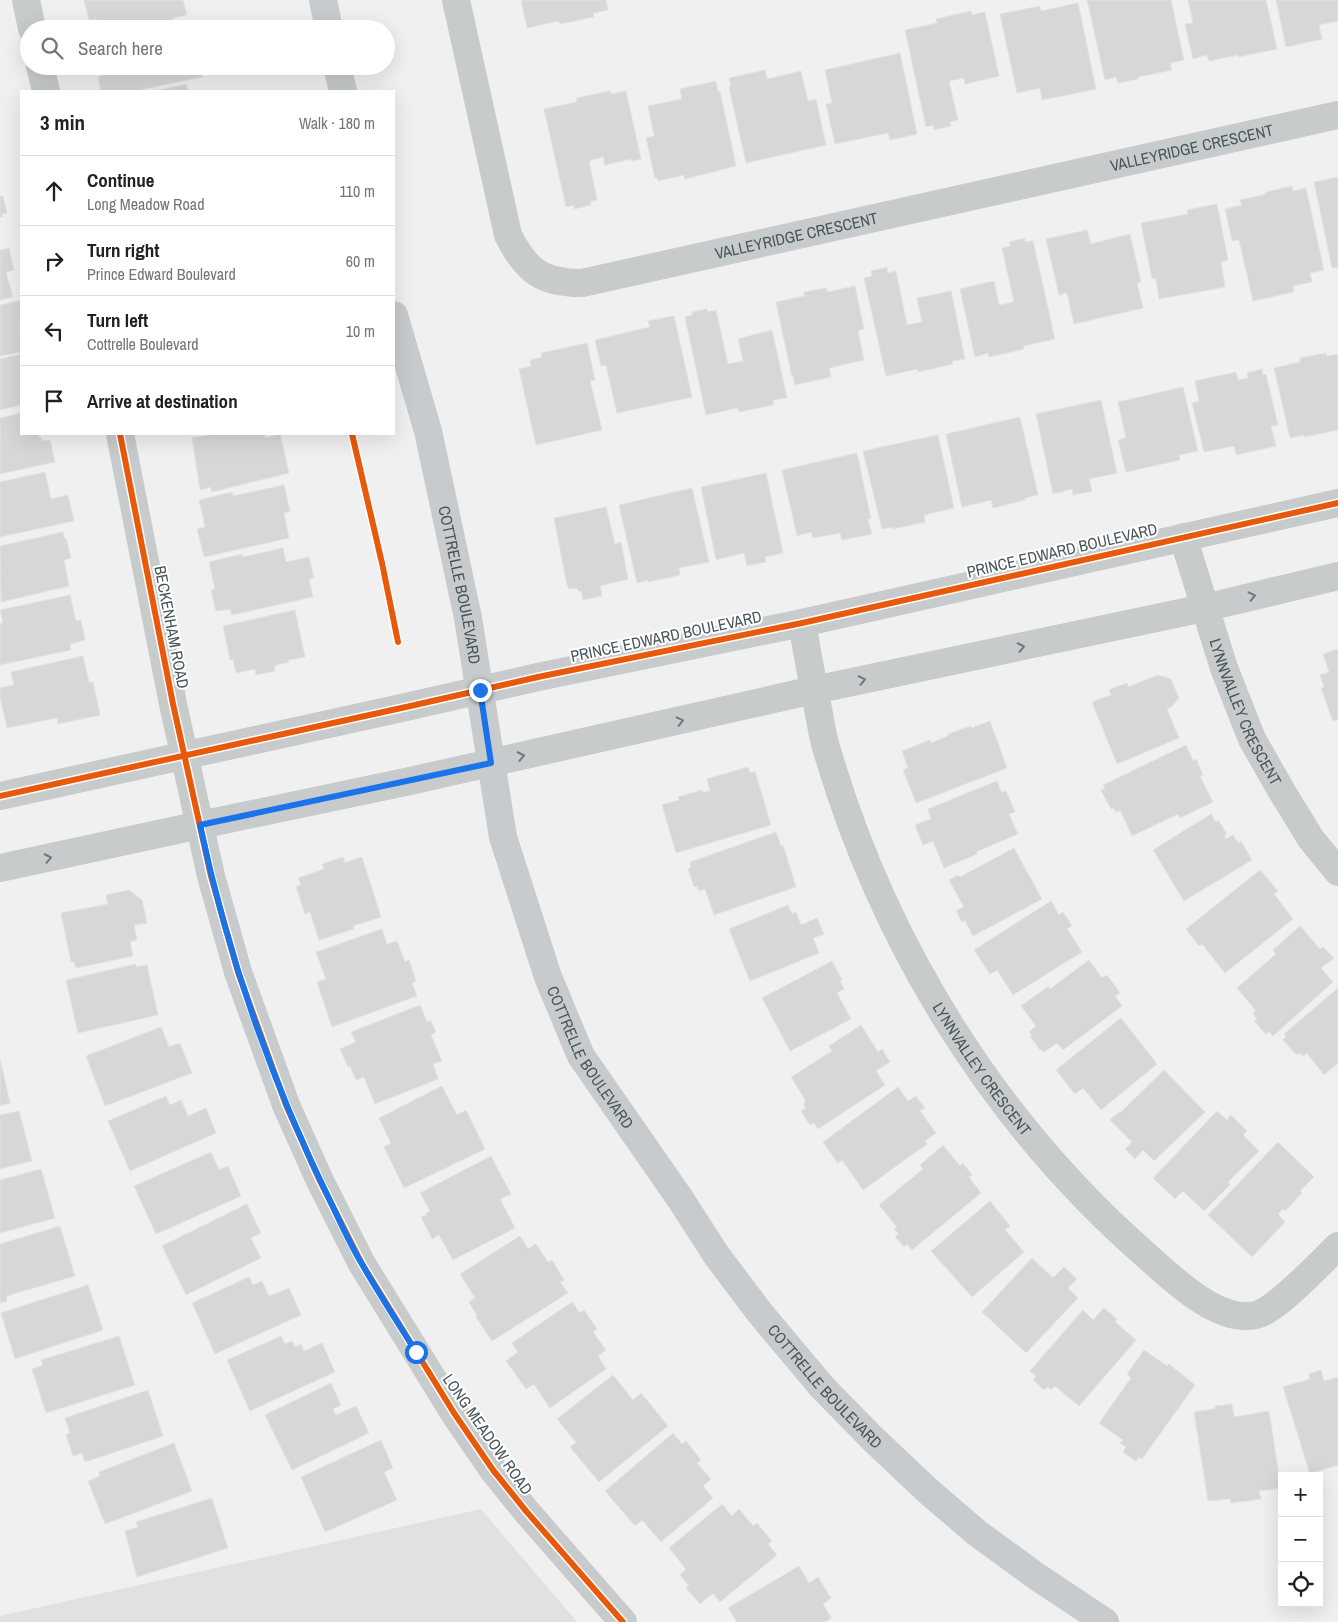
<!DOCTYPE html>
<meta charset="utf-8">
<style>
:root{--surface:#fff;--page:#f6f6f6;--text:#202124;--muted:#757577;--line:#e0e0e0}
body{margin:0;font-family:"Archivo Narrow",sans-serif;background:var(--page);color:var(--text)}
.controls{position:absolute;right:15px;bottom:15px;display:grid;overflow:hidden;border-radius:0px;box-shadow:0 5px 20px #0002}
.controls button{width:45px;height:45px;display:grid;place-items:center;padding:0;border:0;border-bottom:1px solid var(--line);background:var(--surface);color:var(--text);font:25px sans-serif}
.stop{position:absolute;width:15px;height:15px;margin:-11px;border:4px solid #1a73e8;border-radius:50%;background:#fff}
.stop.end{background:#1a73e8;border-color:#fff;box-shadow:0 1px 5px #0008}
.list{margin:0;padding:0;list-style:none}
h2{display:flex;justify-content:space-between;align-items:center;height:65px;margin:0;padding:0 20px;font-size:21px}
h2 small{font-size:16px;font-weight:400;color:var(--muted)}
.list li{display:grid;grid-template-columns:32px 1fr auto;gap:15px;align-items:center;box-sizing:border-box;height:70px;padding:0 20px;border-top:1px solid var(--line)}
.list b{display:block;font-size:19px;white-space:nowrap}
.list p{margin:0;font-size:16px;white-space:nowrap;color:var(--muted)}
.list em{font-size:16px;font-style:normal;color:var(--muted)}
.icon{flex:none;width:28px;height:28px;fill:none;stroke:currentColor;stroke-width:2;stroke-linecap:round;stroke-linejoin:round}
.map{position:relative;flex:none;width:1338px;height:1622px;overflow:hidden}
.search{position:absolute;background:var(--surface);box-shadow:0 5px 20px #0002;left:20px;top:20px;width:375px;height:55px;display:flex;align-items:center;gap:12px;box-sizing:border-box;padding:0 18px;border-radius:28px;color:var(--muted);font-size:19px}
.panel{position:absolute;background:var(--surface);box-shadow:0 5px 20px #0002;left:20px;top:90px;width:375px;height:345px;border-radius:0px}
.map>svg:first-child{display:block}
</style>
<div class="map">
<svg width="1338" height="1622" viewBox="0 0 1338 1622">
<rect width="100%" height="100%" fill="#f0f0f0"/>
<path fill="#e2e1e1" d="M481 1509 577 1622H0V1616Z"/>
<path fill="#d6d8d8" stroke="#e1e2e3" d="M84 0H183L187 15 172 18 175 29H98L96 19 89 20Z
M521 0H606L608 10 593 13 594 17 560 24 558 21 527 28Z
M1087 0H1171L1184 60 1170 63 1172 70 1138 77V79L1118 83 1116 77 1105 80Z
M1188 0H1266L1277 49 1238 57V55L1209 61 1207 55 1193 59 1185 24 1193 23Z
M1276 0H1338V21L1319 25 1322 39 1286 47Z
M1078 3 1096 89 1042 100 1040 88 1017 93 1000 14 1040 6 1041 11Z
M971 11 972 15 985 12 999 76 965 84 964 78 949 81 958 120 950 122 951 126 934 130 933 125 926 127 905 30 937 23 936 19Z
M900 53 917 134 890 140 888 133 835 144 826 104 832 103 825 70Z
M109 66H199L202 77 135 91H101L98 77 110 73Z
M765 70 767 79 801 71 808 101 816 99 826 145 746 163 729 87H731L729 78Z
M716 81 718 92 720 91 736 166 685 179 684 175 658 181 657 178H655L646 138 654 136 648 106 682 99 680 89Z
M186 84 188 91H154Z
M610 91 612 94 626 91 641 159 632 161 631 159 605 165 603 157 589 161 597 200 591 201V205L574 209V205L566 207 544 109 577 102 576 98Z
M1338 177V267L1332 268 1314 182Z
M1292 186 1293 191 1306 188 1324 270 1310 273 1312 282 1293 286 1294 292 1253 301 1239 240 1232 241 1225 209 1242 205 1240 200 1266 194V192Z
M0 196H3L7 213 2 214 3 217H0Z
M1217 204 1228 260 1221 262 1225 287 1159 299 1156 278 1152 279 1141 223 1188 214 1187 210Z
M1087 230 1091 244 1130 234 1141 282 1137 283 1143 308 1074 324 1067 293 1059 295 1046 239Z
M1025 238V242L1033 241 1055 339 1023 346 1024 349 989 357 988 353 975 357 960 289 994 281 999 305 1014 302 1002 248 1010 246 1009 242Z
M9 248 14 270 6 272 13 297 0 300V250Z
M887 267 888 273 896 271 907 325 922 322 917 298 951 291 965 359 952 361 953 364 918 372 917 369 886 376 864 278 872 276 871 271Z
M855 286 864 329 858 331 864 360 829 368 831 377 795 385 793 376 792 377 776 302 804 296V292L827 288V292Z
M21 300V325L19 326 21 337V352L0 356V305Z
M707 309 708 312 716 310 728 364 743 361 738 339 772 330 787 398 773 400V405L739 412 737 408 706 415 685 317 692 315V312Z
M674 316 692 397 617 413 606 365 601 366 595 340 650 327 648 321Z
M587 343 595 380 590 381 602 430 536 445 519 369 531 366 530 360 542 357 541 353Z
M1326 353 1327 356 1338 354V430L1304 437V435L1290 438 1274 368 1300 362V358Z
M21 354V405L0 410V359Z
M1262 369 1263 375 1266 374 1278 425 1271 426 1276 446 1236 455 1234 446 1204 452 1192 403 1199 401 1195 381 1236 372 1238 380 1248 378 1247 373Z
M1183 387 1198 451 1179 455 1180 460 1126 472 1118 440 1126 438 1118 402Z
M1101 400 1117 473 1089 479 1092 491 1073 495 1072 489 1053 494 1036 414Z
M21 413V434H38L39 438 41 437 42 441 50 440 55 462 0 474V418Z
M1020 417 1038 495 1025 498V500L993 508 991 500 962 507 946 434Z
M216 434H264L265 438 280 434 289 473 212 492 210 487 200 490 192 438Z
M938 435 954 508 924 515 925 522 893 529V527L882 529 863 451Z
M857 453 871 519H868L872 534 842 540 840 533 813 538 811 532 797 536 782 470Z
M45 472 51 499 68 495 74 521 0 537V482Z
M766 473 783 553 765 557 766 562 747 566 744 553 716 560 701 487Z
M284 485 290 511 284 513 289 538 204 557 197 529 205 527 199 500 232 492 233 496Z
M692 488 709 562 679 568 680 575 648 582V580L637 583 619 505Z
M606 507 615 544 621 542 628 579 600 586 602 596 583 600 581 591H578L577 588 569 589 567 585 554 518Z
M63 532 64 538H66L71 558 64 560 69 586 1 602 0 546Z
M283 548 286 562 309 557 314 578 309 579 313 597 232 615 230 609 216 611 211 590 215 589 209 562 242 554 243 557Z
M70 595 76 621 81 620 85 640 70 644 71 650 0 665V624L3 623 0 610Z
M295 610 305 657 288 660 289 662 274 666 275 671 256 675 255 669 236 673 233 659 230 660 223 626Z
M1338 649V719L1333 721 1321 688 1324 687 1320 675 1329 672 1323 654Z
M83 656 89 682H93L100 715 58 724 57 718 7 728 0 697V688L14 685 11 672Z
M1158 675 1171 679 1179 698 1171 707 1167 709 1179 738 1117 764 1092 702 1111 695 1109 690 1127 683 1128 687Z
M990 721 1007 768 916 803 903 770 908 768 902 751 930 740 931 743 948 736V734L971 726 972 728Z
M1186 745 1193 761 1196 759 1203 775 1200 776 1213 802 1180 818 1178 814 1132 836 1120 810 1116 812 1114 808 1111 809 1101 790 1105 789 1103 785Z
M748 767 750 773 755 771 771 825 676 853 662 805 679 800 678 797 702 790 703 793 710 791 707 779Z
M997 781 1001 792 1006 791 1015 812 1009 814 1018 834 976 852 977 854 944 868 933 841 923 845 915 825 931 819 928 809Z
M1211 814 1216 822 1218 820 1227 834 1224 835 1226 839 1233 835 1238 843 1241 841 1252 860 1184 901 1153 850Z
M776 832 781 846 783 845 796 887 714 915 705 889 699 891 697 886 694 887 688 869 691 868 690 862Z
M1014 848 1042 899 973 936 965 920 962 922 956 911 964 907 949 880 958 875 960 877Z
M343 857 345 863 362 857 381 917 353 926 354 929 319 940 310 912 305 914 296 886 301 885 298 878 324 869 322 864Z
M1260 870 1278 891 1274 894 1293 919 1225 973 1202 944 1199 946 1186 929Z
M129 890 142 900 147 923 134 925 137 940 130 942 133 956 76 968 74 962H71L61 913 108 904 106 895Z
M1051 901 1059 915 1063 912 1072 926 1067 929 1082 952 1013 995 997 970 990 974 974 950Z
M788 905 792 914 796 912 801 925 817 918 824 934 813 938 819 953 750 981 729 929Z
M1300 926 1320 949 1323 947 1334 958 1321 968 1333 982 1273 1036 1269 1031 1266 1034 1254 1021 1257 1019 1253 1013 1256 1011 1237 988 1276 954 1273 950Z
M382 929 387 944 397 941 405 962 409 960 416 981 412 983 417 996 332 1027 317 982 326 979 316 952Z
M1089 960 1102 978 1107 975 1120 993 1115 996 1122 1006 1063 1050 1057 1043 1044 1052 1041 1049 1040 1050 1030 1036 1032 1035 1029 1032 1036 1026 1021 1006 1049 986 1050 989Z
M832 961 842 980 840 981 844 989 837 993 851 1019 790 1051 762 998Z
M136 964V967L147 965 158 1015 78 1033 66 980Z
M1338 988V1063L1324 1075 1307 1053 1303 1056 1299 1053 1297 1055 1283 1040 1286 1037 1284 1034Z
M420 1005 427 1022 431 1021 436 1032 431 1035 442 1061 433 1064 438 1079 375 1104 364 1077 356 1080 350 1066 348 1067 340 1049 356 1042 351 1032Z
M1121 1018 1157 1064 1101 1110 1083 1088 1075 1094 1056 1070Z
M861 1025 878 1052 882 1049 890 1062 876 1071 885 1085 818 1129 814 1123 810 1125 801 1111 806 1108 803 1104 806 1101 791 1077 832 1051 829 1046Z
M161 1027 169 1047 180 1043 192 1073 105 1106 86 1056Z
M0 1059 10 1103 0 1106Z
M1164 1070 1205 1112 1154 1161 1143 1150 1135 1159 1125 1149 1132 1142 1110 1120 1119 1112 1120 1113Z
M442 1086 457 1115 466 1110 485 1149 404 1188 384 1147 391 1143 379 1118Z
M898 1087 908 1101 916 1096 925 1108 920 1111 936 1133 925 1141 927 1144 863 1190 842 1160 838 1163 823 1142Z
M166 1096 170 1105 181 1100 188 1116 206 1108 216 1133 130 1171 108 1121Z
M19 1111 32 1161 0 1169V1115Z
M1217 1111 1227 1120 1231 1115 1247 1131 1243 1135 1259 1151 1228 1182 1230 1185 1204 1211 1183 1191 1175 1199 1153 1178Z
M1278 1142 1314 1177 1300 1191 1302 1193 1285 1211 1283 1209 1278 1214 1285 1222 1252 1257 1208 1215Z
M943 1145 960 1166 963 1163 972 1175 969 1177 981 1193 912 1250 907 1244 904 1247 895 1237 899 1234 894 1229 897 1227 879 1205 923 1169 920 1165Z
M211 1152 219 1170 228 1166 241 1196 156 1234 134 1186Z
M491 1156 511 1194 500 1199 515 1228 453 1260 439 1235 432 1239 421 1217 427 1215 426 1213 430 1211 420 1193Z
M41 1169 55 1218 0 1233V1180Z
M990 1201 1010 1226 1005 1230 1024 1252 972 1297 931 1251Z
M247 1204 261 1233 251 1238 261 1258 186 1295 162 1246Z
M60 1226 75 1276 6 1296 7 1301 0 1303V1244Z
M520 1236 528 1249 536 1244 548 1262 552 1260 564 1280 560 1282 568 1293 492 1341 476 1317 477 1316 469 1302 475 1298 460 1274Z
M1032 1258 1053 1278 1064 1267 1077 1279 1068 1288 1078 1298 1026 1353 982 1312Z
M249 1277 253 1285 262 1281 269 1296 289 1288 301 1315 215 1354 192 1303Z
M88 1285 103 1330 15 1359 1 1313Z
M572 1302 580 1313 584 1310 597 1329 593 1332 606 1350 598 1356 606 1369 550 1408 534 1384 526 1389 506 1361 518 1352 512 1343Z
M1104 1308 1117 1319 1115 1322 1136 1340 1079 1406 1055 1386 1051 1390 1048 1387 1044 1390 1033 1380 1036 1376 1030 1371 1083 1310 1093 1320Z
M119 1336 135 1385 46 1413 32 1369 43 1365 41 1360Z
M281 1336 285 1344 292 1341 295 1347 301 1344 304 1351 322 1343 335 1372 250 1411 227 1360Z
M1144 1350 1167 1366 1169 1364 1195 1385 1142 1459 1139 1457 1136 1461 1123 1452 1126 1447 1120 1443 1123 1440 1099 1423 1131 1378 1127 1374Z
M1321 1370 1324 1381 1338 1377V1465L1310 1474 1283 1387 1310 1379 1309 1374Z
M613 1375 633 1400 641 1393 668 1426 599 1482 570 1447 576 1442 557 1419Z
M331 1383 341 1405 333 1409 336 1415 356 1406 369 1433 292 1470 265 1415Z
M148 1390 163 1436 85 1462 82 1453 73 1456 66 1435 70 1433 65 1418Z
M1232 1404 1234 1417 1269 1411 1281 1488 1259 1491 1261 1499 1231 1503 1230 1499 1208 1501 1194 1412 1215 1409V1406Z
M673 1433 682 1444 686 1441 701 1460 697 1463 711 1479 703 1486 713 1498 661 1542 642 1520 635 1526 605 1491Z
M381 1440 393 1468 384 1472 397 1500 325 1532 301 1477Z
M174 1443 192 1491 105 1524 88 1481 100 1476 99 1472Z
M212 1498 228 1548 137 1577 125 1531 138 1527 136 1522Z
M722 1504 732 1516 739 1509 753 1526 757 1523 772 1541 768 1544 777 1555 720 1602 713 1593 700 1604 686 1588 689 1586 680 1575 686 1569 669 1548Z
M799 1566 809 1583 818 1577 831 1598 823 1604 831 1618 825 1622H737L728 1608Z"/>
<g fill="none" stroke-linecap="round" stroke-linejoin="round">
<g stroke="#c7cbcc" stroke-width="28">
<path d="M26 0 32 29"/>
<path id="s1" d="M456 0 508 235C526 271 542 283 582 283L1338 115"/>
<path d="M40 66 46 91"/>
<path d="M120 434 173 704 211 876 238 972 286 1105 320 1181 362 1264 454 1413 493 1470 526 1511 623 1622"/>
<path id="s2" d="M1183 537 1224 668 1252 739 1281 790 1311 839 1338 872"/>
<path id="s3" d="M802 623C807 651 812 680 818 709 821 722 822 735 826 747 883 944 994 1123 1148 1257 1174 1280 1219 1324 1256 1315 1277 1310 1321 1262 1338 1246"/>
<path d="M0 796 406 707 538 677 802 623 1338 503"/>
<path d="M0 868 200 825 410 781 814 690 1204 608 1338 576"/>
</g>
<g stroke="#c8cbcd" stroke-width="28">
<path d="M323 0 329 29"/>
<path d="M337 66 343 91"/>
<path id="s4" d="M394 315 428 431 468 618 503 837 548 977 581 1056 681 1200 717 1256 760 1313 822 1387 872 1438 928 1491 977 1533 1036 1576 1105 1622"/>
</g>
<g stroke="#fff" stroke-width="9">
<path id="cycleway" d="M120 434 173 704 211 876 238 972 286 1105 320 1181 362 1264 454 1413 493 1470 526 1511 623 1622
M352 434 382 563 398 642
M0 796 406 707 538 677 802 623 1338 503"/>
</g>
<use href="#cycleway" stroke="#e8590c" stroke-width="6"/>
</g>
<defs><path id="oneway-chevron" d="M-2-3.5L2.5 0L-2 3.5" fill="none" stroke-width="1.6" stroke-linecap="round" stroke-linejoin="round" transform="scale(1.25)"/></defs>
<g stroke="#6e787d">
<use href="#oneway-chevron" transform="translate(1252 596) rotate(-13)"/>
<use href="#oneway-chevron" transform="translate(1021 647) rotate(-12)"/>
<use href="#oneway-chevron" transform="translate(862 680) rotate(-12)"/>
<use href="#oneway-chevron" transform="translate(680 721) rotate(-13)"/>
<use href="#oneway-chevron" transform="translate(521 756) rotate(-12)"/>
<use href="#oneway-chevron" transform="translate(48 858) rotate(-12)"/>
</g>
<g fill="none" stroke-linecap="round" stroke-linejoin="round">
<path stroke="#1a73e8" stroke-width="6" d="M416 1352C398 1323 379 1294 362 1264 351 1246 342 1226 333 1207 273 1086 228 957 200 825L491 763 480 690"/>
</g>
<g text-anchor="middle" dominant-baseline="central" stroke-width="4" stroke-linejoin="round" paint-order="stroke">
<g font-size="16" fill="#48555b" stroke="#fff">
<text stroke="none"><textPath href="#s1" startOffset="960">VALLEYRIDGE CRESCENT</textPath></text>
<text stroke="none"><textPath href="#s1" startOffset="555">VALLEYRIDGE CRESCENT</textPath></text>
<text transform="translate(1062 550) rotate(-13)">PRINCE EDWARD BOULEVARD</text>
<text stroke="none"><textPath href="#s4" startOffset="278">COTTRELLE BOULEVARD</textPath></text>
<text transform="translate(172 627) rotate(79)">BECKENHAM ROAD</text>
<text transform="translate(666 636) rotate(-12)">PRINCE EDWARD BOULEVARD</text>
<text stroke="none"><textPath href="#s2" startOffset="186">LYNNVALLEY CRESCENT</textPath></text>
<text stroke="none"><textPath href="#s4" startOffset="772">COTTRELLE BOULEVARD</textPath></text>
<text stroke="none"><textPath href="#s3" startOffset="486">LYNNVALLEY CRESCENT</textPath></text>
<text stroke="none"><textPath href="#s4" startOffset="1178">COTTRELLE BOULEVARD</textPath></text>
<text transform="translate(488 1434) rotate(55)">LONG MEADOW ROAD</text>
</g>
</g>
</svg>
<div class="controls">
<button>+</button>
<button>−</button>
<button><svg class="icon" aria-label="locate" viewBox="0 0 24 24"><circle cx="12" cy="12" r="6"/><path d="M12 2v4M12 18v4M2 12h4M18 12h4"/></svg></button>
</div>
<div class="stop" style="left:416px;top:1352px"></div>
<div class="stop end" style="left:480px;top:690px"></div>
<div class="search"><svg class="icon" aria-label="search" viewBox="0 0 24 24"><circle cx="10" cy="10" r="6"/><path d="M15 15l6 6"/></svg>Search here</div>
<section class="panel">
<h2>3 min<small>Walk · 180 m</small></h2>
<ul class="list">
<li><svg class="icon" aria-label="ahead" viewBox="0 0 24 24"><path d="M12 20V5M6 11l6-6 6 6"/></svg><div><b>Continue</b><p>Long Meadow Road</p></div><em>110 m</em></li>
<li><svg class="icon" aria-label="right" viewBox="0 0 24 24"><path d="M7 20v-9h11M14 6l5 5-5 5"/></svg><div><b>Turn right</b><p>Prince Edward Boulevard</p></div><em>60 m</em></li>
<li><svg class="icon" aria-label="left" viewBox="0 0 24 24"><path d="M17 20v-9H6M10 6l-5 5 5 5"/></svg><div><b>Turn left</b><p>Cottrelle Boulevard</p></div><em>10 m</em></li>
<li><svg class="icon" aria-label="arrive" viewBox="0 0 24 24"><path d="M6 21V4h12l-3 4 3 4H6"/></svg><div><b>Arrive at destination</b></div></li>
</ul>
</section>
</div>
